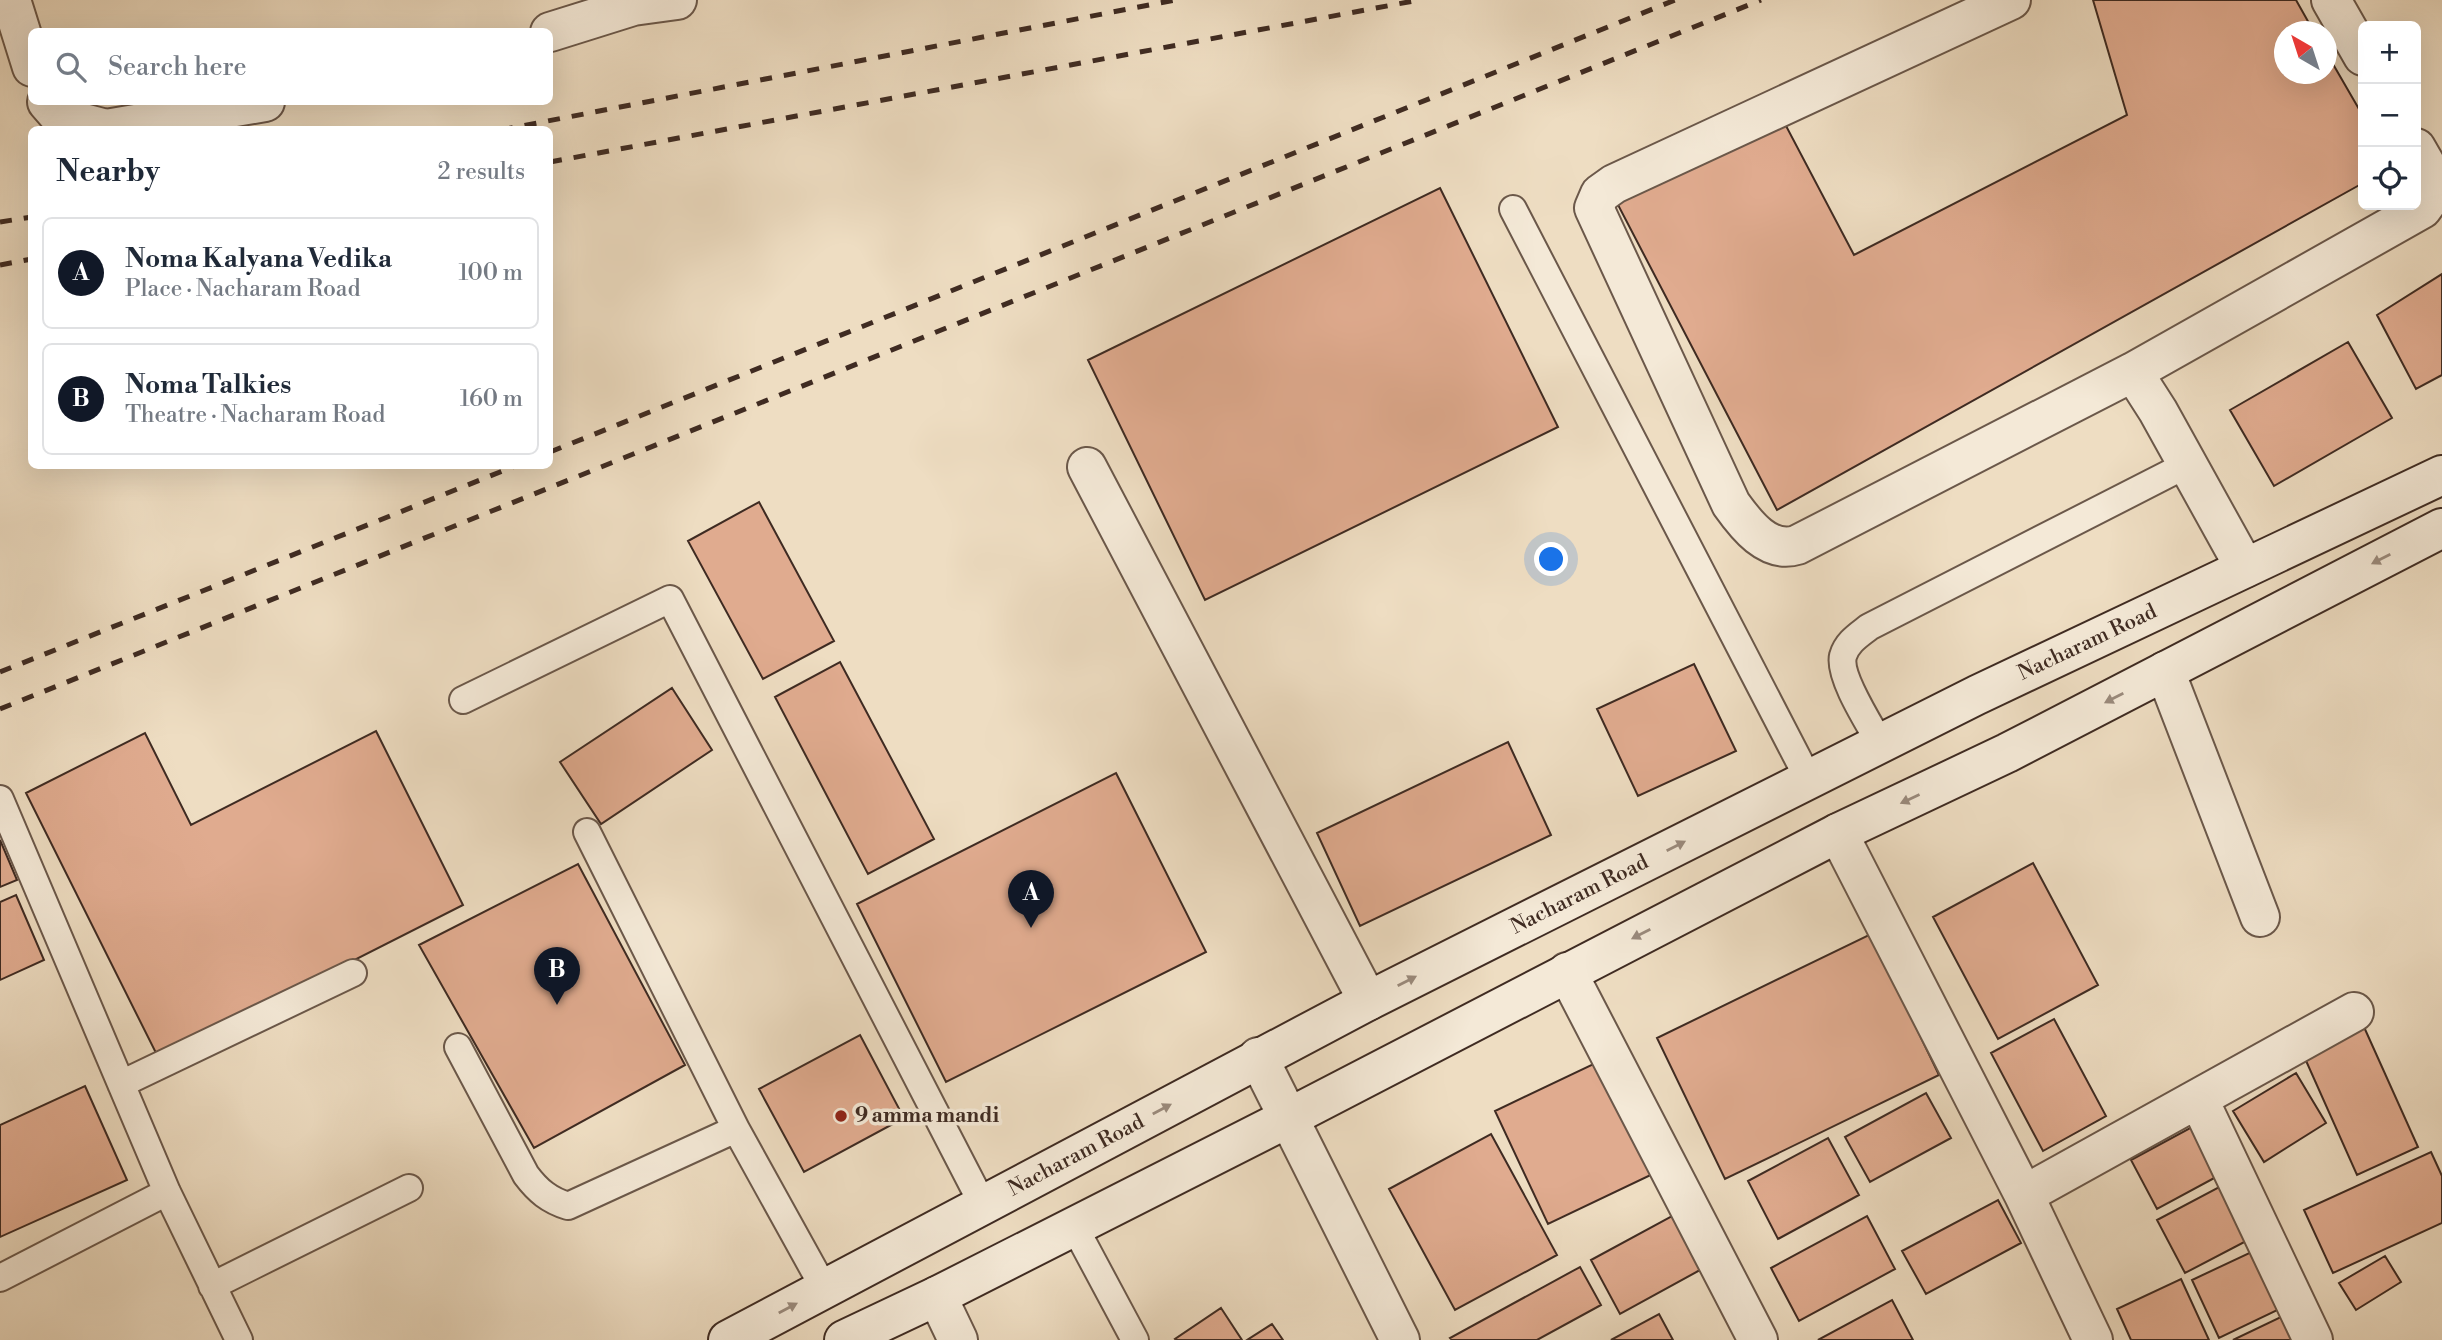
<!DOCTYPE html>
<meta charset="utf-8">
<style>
:root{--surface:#fff;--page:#f2f2f3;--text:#1f2937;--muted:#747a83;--line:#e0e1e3;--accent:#111827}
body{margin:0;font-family:"Libre Bodoni",serif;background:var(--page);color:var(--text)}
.controls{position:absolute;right:21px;top:21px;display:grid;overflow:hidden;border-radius:10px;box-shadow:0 7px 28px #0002}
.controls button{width:63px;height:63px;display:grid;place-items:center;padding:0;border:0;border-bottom:2px solid var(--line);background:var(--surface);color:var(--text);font:35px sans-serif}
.compass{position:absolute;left:2274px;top:21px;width:63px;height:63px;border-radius:50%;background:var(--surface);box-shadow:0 7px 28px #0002;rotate:321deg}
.you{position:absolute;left:1552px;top:560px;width:24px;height:24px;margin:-18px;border:5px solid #fff;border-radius:50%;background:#1a73e8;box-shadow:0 0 0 10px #1a73e833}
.badge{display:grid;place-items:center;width:46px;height:46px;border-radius:50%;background:var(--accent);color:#fff;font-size:23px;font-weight:700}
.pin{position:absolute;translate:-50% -58px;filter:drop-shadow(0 2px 4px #0008)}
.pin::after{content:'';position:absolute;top:37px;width:24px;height:21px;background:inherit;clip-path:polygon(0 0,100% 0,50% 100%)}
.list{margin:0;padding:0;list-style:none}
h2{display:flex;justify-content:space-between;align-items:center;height:91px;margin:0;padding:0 28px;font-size:30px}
h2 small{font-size:23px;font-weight:400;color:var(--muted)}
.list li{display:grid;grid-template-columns:46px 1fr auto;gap:21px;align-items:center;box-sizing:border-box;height:112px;margin:0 14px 14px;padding:0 14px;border:2px solid var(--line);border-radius:10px}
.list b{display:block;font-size:26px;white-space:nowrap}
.list p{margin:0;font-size:23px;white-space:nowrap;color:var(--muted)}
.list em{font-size:23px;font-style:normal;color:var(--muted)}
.icon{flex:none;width:38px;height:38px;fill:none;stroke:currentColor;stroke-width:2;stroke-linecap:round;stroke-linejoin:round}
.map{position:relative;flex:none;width:2442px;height:1340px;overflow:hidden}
.search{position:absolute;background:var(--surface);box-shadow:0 7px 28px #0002;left:28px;top:28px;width:525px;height:77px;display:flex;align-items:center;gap:18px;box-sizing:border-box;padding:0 24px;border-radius:10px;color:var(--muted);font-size:26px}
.panel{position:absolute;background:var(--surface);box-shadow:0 7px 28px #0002;left:28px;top:126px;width:525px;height:343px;border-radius:10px}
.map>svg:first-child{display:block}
</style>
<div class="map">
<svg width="2442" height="1340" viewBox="0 0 2442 1340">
<rect width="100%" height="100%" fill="#eeddc2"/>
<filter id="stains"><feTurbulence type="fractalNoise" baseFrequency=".00286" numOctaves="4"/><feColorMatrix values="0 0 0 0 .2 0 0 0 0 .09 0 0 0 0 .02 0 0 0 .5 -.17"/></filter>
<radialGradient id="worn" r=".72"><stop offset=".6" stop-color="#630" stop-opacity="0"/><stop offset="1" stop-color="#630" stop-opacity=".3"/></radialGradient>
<path fill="#e0ab8f" stroke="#3f2b22" stroke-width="2" d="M2093 0H2296L2314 32H2284V74H2326V52L2363 116V183L1777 510 1616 201 1784 122 1854 255 2127 115Z
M1440 188 1558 427 1205 600 1088 360Z
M2442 274V375L2416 389 2377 315Z
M2348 342 2392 418 2274 486 2230 410Z
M759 502 834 641 763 679 688 541Z
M840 662 934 839 868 874 775 697Z
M1694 664 1736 751 1638 796 1597 709Z
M672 688 712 750 601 824 560 762Z
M376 731 463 905 159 1059 26 793 145 733 191 825Z
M1508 742 1551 835 1360 926 1317 833Z
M1116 773 1206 952 946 1082 857 904Z
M0 840 17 880 0 887Z
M2033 863 2098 985 1998 1039 1933 917Z
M578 864 685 1065 534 1148 419 945Z
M16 895 44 960 0 980V902Z
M1871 934 1939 1075 1725 1179 1657 1038Z
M2054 1019 2106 1116 2043 1151 1991 1053Z
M2364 1027 2418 1147 2357 1175 2303 1054Z
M860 1035 904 1118 804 1172 759 1089Z
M1604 1059 1657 1172 1548 1224 1495 1111Z
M2296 1073 2326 1123 2264 1162 2233 1111Z
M85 1086 127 1180 0 1237V1125Z
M1926 1093 1951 1138 1870 1182 1845 1137Z
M2192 1127 2218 1176 2157 1209 2131 1160Z
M1491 1134 1557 1255 1455 1310 1389 1189Z
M1828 1138 1859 1195 1778 1239 1748 1181Z
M2431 1152 2442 1176V1223L2333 1273 2304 1210Z
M2223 1185 2252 1238 2185 1273 2157 1220Z
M1998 1200 2021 1243 1926 1294 1902 1251Z
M1672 1216 1700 1270 1620 1314 1591 1260Z
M1867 1216 1895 1269 1799 1321 1771 1268Z
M2260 1248 2288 1305 2219 1338 2192 1280Z
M2385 1256 2401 1282 2356 1310 2339 1283Z
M1580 1267 1601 1305 1537 1340H1452L1450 1338Z
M2181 1279 2209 1340H2131L2117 1309Z
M1892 1300 1913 1340H1818Z
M1221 1308 1242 1340H1176L1175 1339Z
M1659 1314 1673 1340H1611Z
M2285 1315 2297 1340H2233Z
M1272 1324 1283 1340H1247Z"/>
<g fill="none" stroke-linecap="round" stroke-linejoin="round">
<g stroke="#6b584a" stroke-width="30">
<path id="lane" d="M1513 209 1809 780
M463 700 670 599 983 1205
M1880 743C1870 725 1838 676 1843 656 1847 642 1859 635 1869 627L2186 465
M0 799 167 1192 239 1340
M587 832 736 1129
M458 1047 526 1175C538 1191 549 1200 568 1206L736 1129 824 1288
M121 1084 353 973
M1074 1226 1135 1340
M0 1278 167 1192
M212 1286 409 1188"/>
</g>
<g stroke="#6b584a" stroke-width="42">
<path id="street" d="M11 0 32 67
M2011 0 1614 184 1600 194 1594 208 1731 504C1746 525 1768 554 1797 545L2133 372 2422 209 2433 194 2431 174 2416 148
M2331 0 2363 56
M550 32 633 6 677 0
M47 102 60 117 106 129 265 102
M2133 372 2158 411 2245 568
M1087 467 1368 1001
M2165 671 2260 917
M1838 833 2024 1195 2093 1340
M1567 972 1758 1340
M1258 1057 1400 1340
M2199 1100 2313 1340
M2024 1195 2354 1012
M937 1296 958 1340"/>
</g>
<g stroke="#3f2b22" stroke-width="42">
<g id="secondary">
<path id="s1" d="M728 1340 1368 1001 1977 695 2442 475"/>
<path d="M844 1340 937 1296 1290 1117 1838 833 2007 753 2442 528"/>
</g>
</g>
<use href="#lane" stroke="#f4e9d7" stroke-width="26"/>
<use href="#street" stroke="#f4e9d7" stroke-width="38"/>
<use href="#secondary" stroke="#f4e9d7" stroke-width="38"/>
<path stroke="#3f2b22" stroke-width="5" stroke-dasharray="12 12" stroke-linecap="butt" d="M501 130 1175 0
M550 162 1419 0
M0 222 32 217
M0 265 32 259
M550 452 1675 0
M0 672 515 466
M0 709 1761 0"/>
</g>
<defs><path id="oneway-solid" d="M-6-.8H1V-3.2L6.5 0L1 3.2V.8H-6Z" transform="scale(1.75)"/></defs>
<g fill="#9a8a7c">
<use href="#oneway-solid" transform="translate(2381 559) rotate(153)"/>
<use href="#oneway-solid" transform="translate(2114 698) rotate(153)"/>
<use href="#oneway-solid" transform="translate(1910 799) rotate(155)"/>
<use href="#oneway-solid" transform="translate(1676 846) rotate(-27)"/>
<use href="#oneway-solid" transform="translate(1641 934) rotate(153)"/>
<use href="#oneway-solid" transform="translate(1407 981) rotate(-27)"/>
<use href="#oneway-solid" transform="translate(1162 1109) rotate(-28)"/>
<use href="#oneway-solid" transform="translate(788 1308) rotate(-28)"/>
</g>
<circle fill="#8f2418" stroke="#f4e9d7" stroke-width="2.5" cx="841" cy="1116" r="7"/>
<g text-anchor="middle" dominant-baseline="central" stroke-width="7" stroke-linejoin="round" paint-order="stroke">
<g font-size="21" fill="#3f2b22" stroke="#f4e9d7">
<text stroke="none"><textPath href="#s1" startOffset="1528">Nacharam Road</textPath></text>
<text stroke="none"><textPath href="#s1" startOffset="961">Nacharam Road</textPath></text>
<text stroke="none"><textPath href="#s1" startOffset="394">Nacharam Road</textPath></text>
</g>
<g font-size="21" font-weight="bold" fill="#3f2b22" stroke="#f4e9d7" text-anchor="start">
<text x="855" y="1116">9 amma mandi</text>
</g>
</g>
<rect width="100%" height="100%" filter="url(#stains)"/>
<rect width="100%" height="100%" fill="url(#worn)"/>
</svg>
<div class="controls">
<button>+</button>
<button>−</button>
<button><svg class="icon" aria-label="locate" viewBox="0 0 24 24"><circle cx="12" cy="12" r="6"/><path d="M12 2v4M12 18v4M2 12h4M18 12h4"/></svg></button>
</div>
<svg class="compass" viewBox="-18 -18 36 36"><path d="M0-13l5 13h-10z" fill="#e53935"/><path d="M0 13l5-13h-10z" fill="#747a83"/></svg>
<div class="you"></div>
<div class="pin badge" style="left:1031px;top:928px">A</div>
<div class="pin badge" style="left:557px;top:1005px">B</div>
<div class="search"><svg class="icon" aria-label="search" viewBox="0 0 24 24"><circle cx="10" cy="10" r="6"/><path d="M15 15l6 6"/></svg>Search here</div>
<section class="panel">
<h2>Nearby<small>2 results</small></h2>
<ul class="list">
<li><span class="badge">A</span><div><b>Noma Kalyana Vedika</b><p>Place · Nacharam Road</p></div><em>100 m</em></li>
<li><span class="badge">B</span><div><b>Noma Talkies</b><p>Theatre · Nacharam Road</p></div><em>160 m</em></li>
</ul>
</section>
</div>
